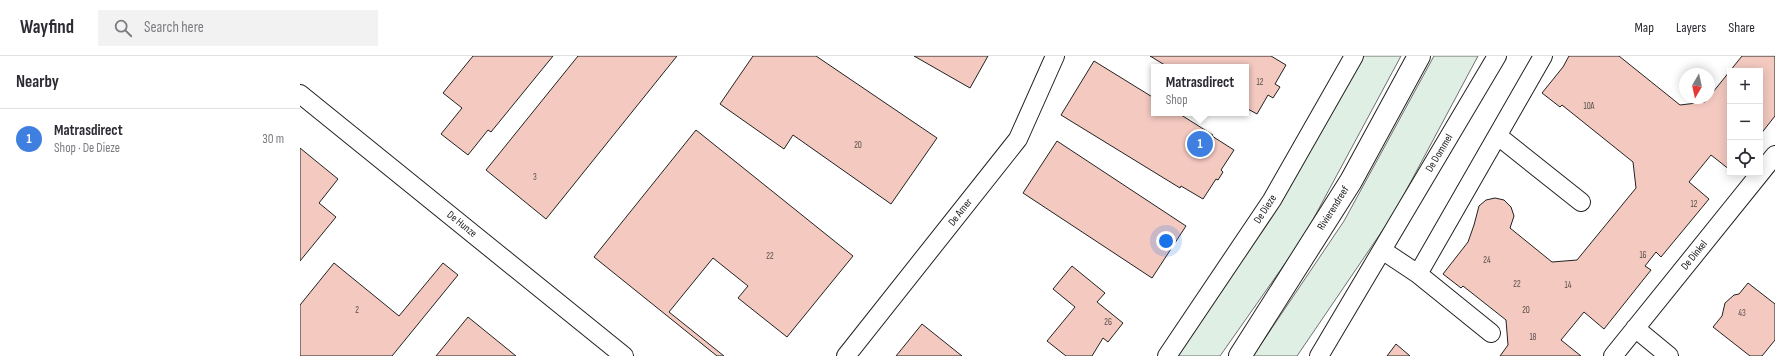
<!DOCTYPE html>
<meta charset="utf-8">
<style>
:root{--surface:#fff;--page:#f2f2f3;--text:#2b2b33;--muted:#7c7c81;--line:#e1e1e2;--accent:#0b8043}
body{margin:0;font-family:"Sofia Sans Condensed",sans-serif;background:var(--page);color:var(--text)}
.controls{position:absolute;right:12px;top:12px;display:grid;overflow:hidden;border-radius:0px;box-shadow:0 2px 10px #0003}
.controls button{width:36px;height:36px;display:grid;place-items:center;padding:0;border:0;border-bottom:1px solid var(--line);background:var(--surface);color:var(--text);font:20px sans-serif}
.compass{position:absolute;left:1379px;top:12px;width:36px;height:36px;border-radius:50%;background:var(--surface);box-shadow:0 2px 10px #0003;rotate:189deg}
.you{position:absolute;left:866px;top:185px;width:14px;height:14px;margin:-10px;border:3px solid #fff;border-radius:50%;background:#1a73e8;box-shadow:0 0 0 6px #1a73e833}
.badge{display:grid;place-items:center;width:26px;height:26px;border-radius:50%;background:var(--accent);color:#fff;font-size:13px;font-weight:700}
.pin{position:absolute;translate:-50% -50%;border:2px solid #fff;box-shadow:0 1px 4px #0006}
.popup{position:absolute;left:851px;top:8px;width:98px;height:52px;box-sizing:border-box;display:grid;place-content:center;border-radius:0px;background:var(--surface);filter:drop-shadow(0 1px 3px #0005);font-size:13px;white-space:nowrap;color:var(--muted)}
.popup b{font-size:15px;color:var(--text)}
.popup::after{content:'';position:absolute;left:50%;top:100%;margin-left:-8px;border:8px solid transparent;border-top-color:var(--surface)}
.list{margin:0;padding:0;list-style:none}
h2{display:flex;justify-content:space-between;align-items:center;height:52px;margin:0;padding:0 16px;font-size:17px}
h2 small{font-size:13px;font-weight:400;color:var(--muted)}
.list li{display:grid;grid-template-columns:26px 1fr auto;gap:12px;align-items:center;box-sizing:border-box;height:60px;padding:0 16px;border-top:1px solid var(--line)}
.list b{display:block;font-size:15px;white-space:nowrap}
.list p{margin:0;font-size:13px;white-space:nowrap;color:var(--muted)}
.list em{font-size:13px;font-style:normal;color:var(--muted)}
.icon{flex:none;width:22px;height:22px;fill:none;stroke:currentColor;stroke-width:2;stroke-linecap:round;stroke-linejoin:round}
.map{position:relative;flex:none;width:1475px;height:300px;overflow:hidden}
header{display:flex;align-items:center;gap:24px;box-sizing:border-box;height:56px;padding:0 20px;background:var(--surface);border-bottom:1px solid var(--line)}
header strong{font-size:19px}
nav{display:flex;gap:22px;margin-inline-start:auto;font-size:14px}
.search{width:280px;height:36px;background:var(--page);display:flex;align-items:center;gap:10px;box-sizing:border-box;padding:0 14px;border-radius:0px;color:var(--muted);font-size:15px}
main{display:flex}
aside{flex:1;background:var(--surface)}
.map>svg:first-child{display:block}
</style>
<header>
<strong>Wayfind</strong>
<div class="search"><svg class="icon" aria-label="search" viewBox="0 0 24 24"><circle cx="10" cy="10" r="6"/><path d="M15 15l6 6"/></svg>Search here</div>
<nav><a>Map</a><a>Layers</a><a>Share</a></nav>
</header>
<main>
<aside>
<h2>Nearby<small></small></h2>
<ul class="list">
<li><span class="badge" style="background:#3f7fe0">1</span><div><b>Matrasdirect</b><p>Shop · De Dieze</p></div><em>30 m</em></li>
</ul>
</aside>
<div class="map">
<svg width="1475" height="300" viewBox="0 0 1475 300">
<rect width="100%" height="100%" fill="#fff"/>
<path fill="#e0efe3" stroke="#6f6f6f" d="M1059 0H1101L1003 182 920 300H871Z
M1134 0H1178L1093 159 997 300H953L1044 165Z"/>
<path fill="#f3c9c0" stroke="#222" d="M173 0H253L191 76 188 74 168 99 141 78 162 52 143 37Z
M278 0H377L246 163 186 114Z
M453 0H516L637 82 591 148 493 79 484 93 420 48Z
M614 0H688L670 32Z
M850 0H971L986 9 975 28 980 31 973 42 968 39 957 58 946 52V11H868Z
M1269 0H1319L1380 49 1405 46 1442 0H1475V60L1460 79V15H1430V114L1411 99 1389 126 1409 143 1361 201 1356 196 1345 210 1351 214 1304 273 1284 256 1261 284 1281 300H1200L1208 289 1206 264 1163 230 1161 232 1143 218 1168 186 1174 169 1179 150 1186 144 1195 142 1204 144 1211 151 1214 160 1210 172 1252 206 1277 204 1336 132 1333 106 1262 49 1260 51 1242 37 1263 11Z
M794 5 854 42V57H878L913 79 912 80 934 94 921 114 923 116 918 124 916 123 903 143 881 130 880 132 761 59Z
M396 74 553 200 487 281 438 242 448 230 413 202 369 256 424 300H417L294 201Z
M757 85 886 170 852 222 723 137Z
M0 92 38 123 19 147 36 161 0 205Z
M34 207 99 260 143 207 158 219 92 300H0V249Z
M772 210 805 237 797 246 823 267 808 286 803 282 792 300H766L747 285 775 251 753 233Z
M1448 227 1475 248V284L1462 300H1450L1413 271 1422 260 1425 247 1434 239 1439 238Z
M168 261 216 300H136Z
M622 268 662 300H596Z
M1096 288 1110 300H1087Z"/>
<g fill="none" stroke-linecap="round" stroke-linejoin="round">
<g stroke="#222" stroke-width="20">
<path id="street" d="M0 38 324 300
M1198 80 1281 146
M1082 194 1118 218 1243 0
M1118 218 1191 277
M1335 272 1369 300
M546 300 718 83 755 0
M867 300 972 144 1054 0
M1019 300 1197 0
M1313 300 1475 99"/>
</g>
<g stroke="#222" stroke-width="24">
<path id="secondary" d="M940 300 1051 125 1119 0"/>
</g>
<use href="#street" stroke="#fff" stroke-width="18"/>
<use href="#secondary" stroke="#fff" stroke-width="22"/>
</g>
<g text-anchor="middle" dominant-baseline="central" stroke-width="3" stroke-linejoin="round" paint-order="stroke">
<g font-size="9" fill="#564c4a">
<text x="960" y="26">12</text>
<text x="1289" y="50">10A</text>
<text x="558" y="89">20</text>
<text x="235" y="121">3</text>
<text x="1394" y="148">12</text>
<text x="1343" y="199">16</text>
<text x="470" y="200">22</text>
<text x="1187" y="204">24</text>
<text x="1217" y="228">22</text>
<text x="1268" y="229">14</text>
<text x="57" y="254">2</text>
<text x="1226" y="254">20</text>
<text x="1442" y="257">43</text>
<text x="808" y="266">26</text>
<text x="1233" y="281">18</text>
</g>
<g font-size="11" fill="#222" stroke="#fff">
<text transform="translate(1139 97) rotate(-59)">De Dommel</text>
<text transform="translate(1033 152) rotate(-58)">Rivierendreef</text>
<text transform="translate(965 153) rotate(-57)">De Dieze</text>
<text transform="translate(660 156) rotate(-52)">De Amer</text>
<text transform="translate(162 168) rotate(39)">De Hunze</text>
<text transform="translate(1394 199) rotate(-51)">De Dinkel</text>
</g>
</g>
</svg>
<div class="controls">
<button>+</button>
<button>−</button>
<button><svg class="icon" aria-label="locate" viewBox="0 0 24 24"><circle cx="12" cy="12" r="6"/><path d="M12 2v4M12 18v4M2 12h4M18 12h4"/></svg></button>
</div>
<svg class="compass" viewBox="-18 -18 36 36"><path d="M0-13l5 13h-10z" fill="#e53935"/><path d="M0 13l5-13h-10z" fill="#7c7c81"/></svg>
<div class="you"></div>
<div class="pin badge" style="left:900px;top:88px;background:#3f7fe0">1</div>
<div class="popup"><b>Matrasdirect</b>Shop</div>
</div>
</main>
